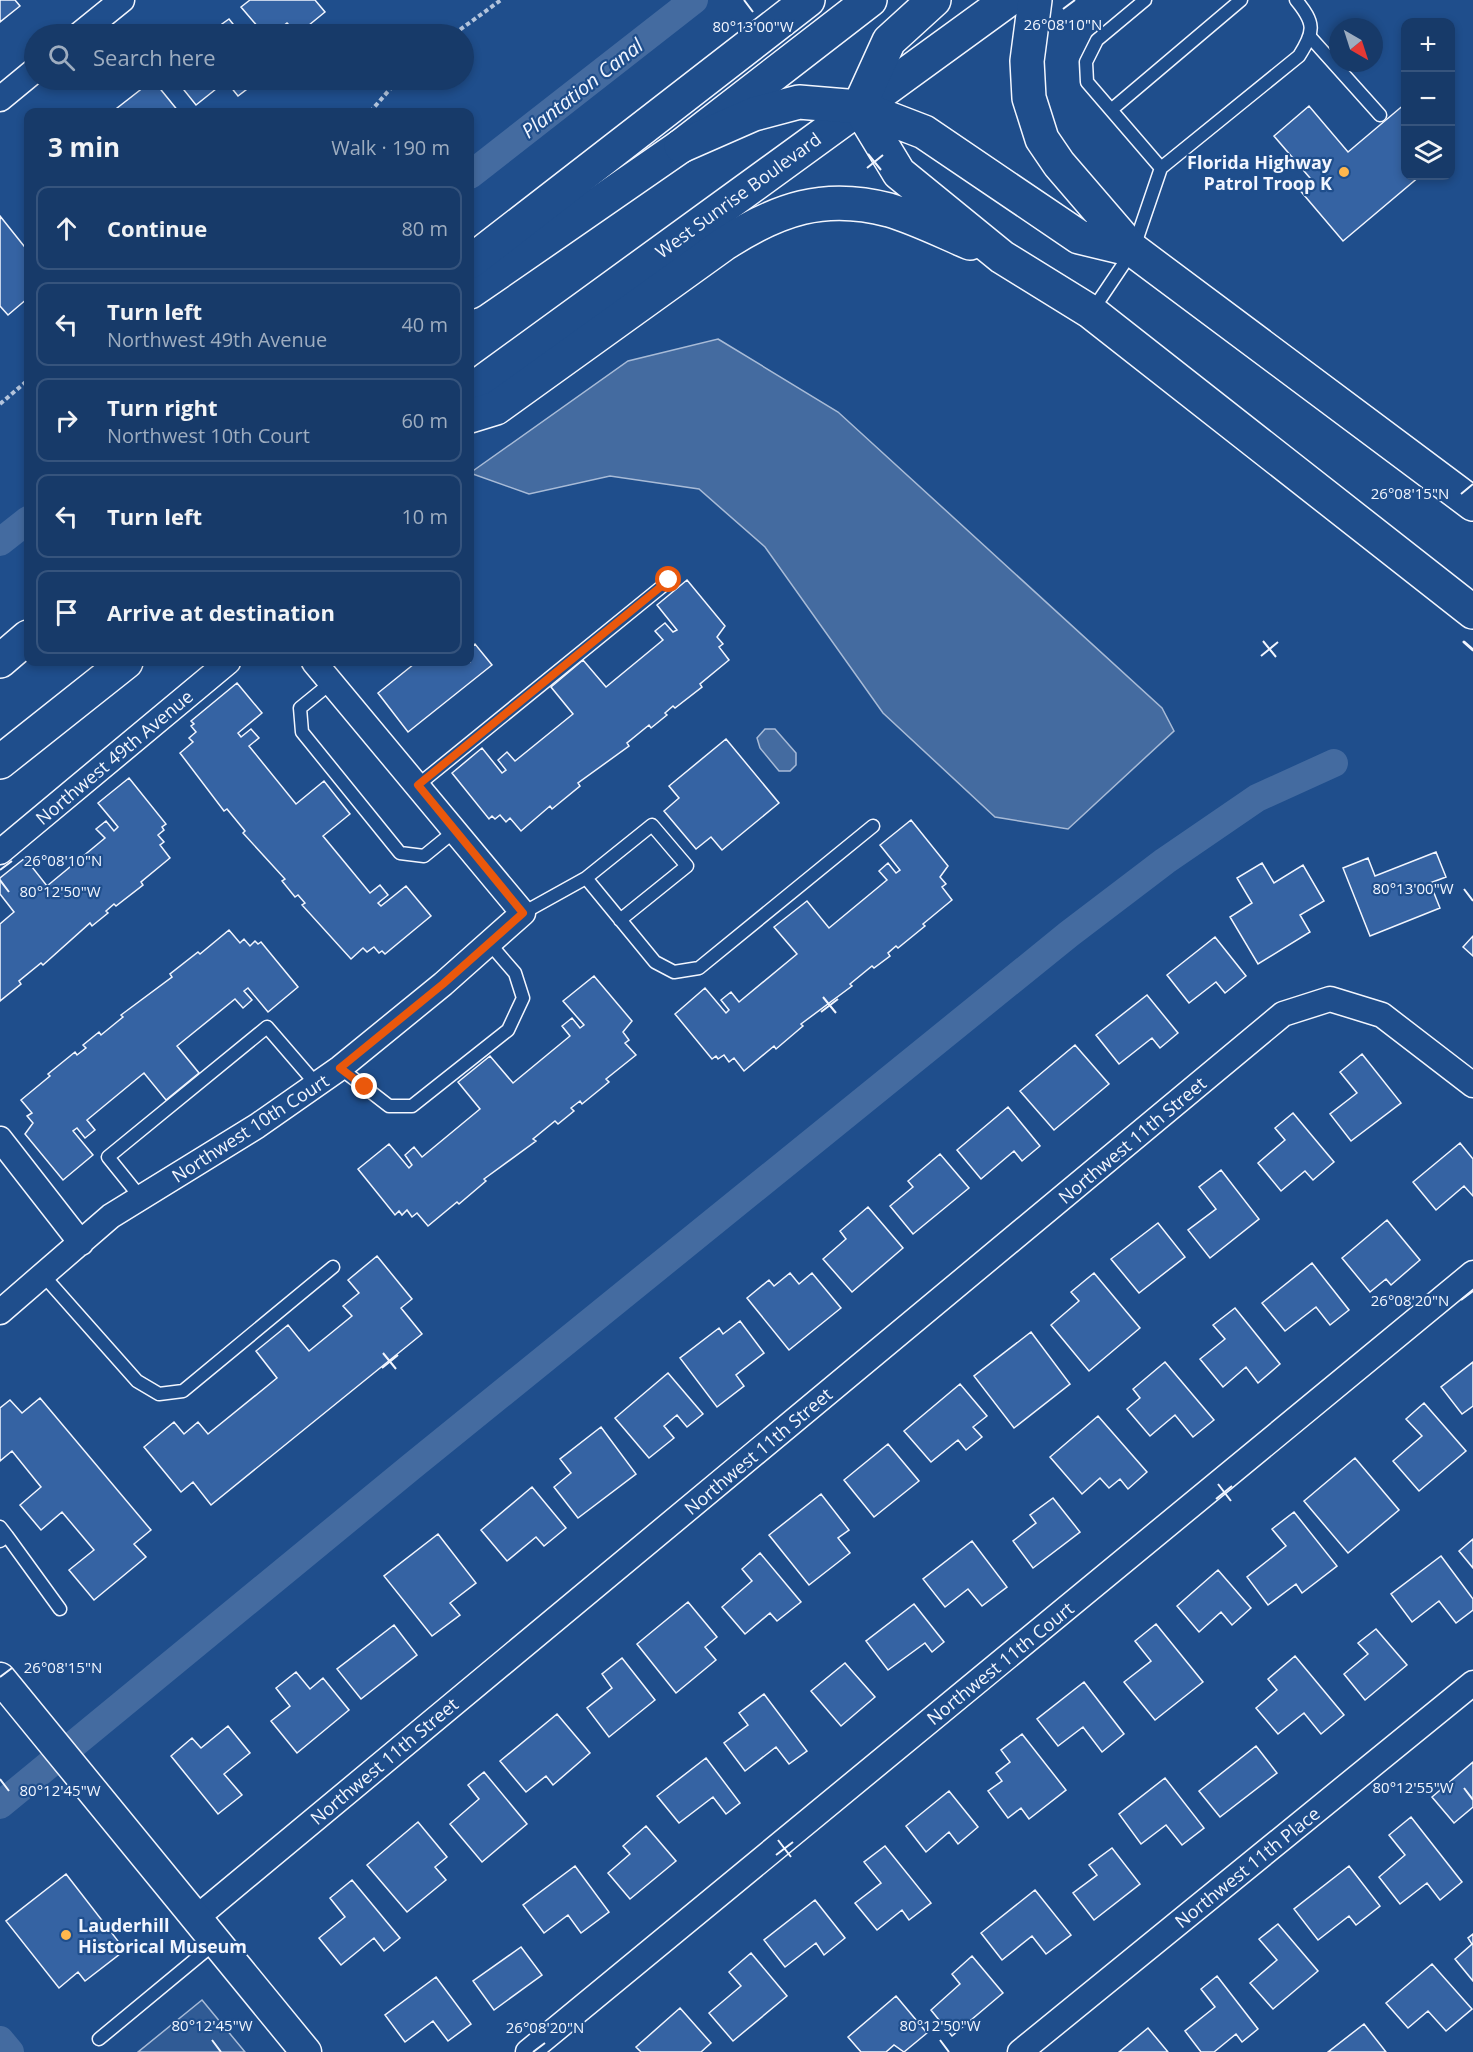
<!DOCTYPE html>
<meta charset="utf-8">
<style>
:root{--surface:#173a69;--page:#244571;--text:#f1f3f6;--muted:#9eadc0;--line:#36547d}
body{margin:0;font-family:"Open Sans",sans-serif;background:var(--page);color:var(--text)}
.controls{position:absolute;right:18px;top:18px;display:grid;overflow:hidden;border-radius:12px;box-shadow:0 3px 9px #0003}
.controls button{width:54px;height:54px;display:grid;place-items:center;padding:0;border:0;border-bottom:2px solid var(--line);background:var(--surface);color:var(--text);font:30px sans-serif}
.compass{position:absolute;left:1329px;top:18px;width:54px;height:54px;border-radius:50%;background:var(--surface);box-shadow:0 3px 9px #0003;rotate:141deg}
.stop{position:absolute;width:18px;height:18px;margin:-14px;border:4px solid #ea580c;border-radius:50%;background:#fff}
.stop.end{background:#ea580c;border-color:#fff;box-shadow:0 2px 6px #0008}
.list{margin:0;padding:0;list-style:none}
h2{display:flex;justify-content:space-between;align-items:center;height:78px;margin:0;padding:0 24px;font-size:26px}
h2 small{font-size:20px;font-weight:400;color:var(--muted)}
.list li{display:grid;grid-template-columns:39px 1fr auto;gap:18px;align-items:center;box-sizing:border-box;height:84px;margin:0 12px 12px;padding:0 12px;border:2px solid var(--line);border-radius:12px}
.list b{display:block;font-size:22px;white-space:nowrap}
.list p{margin:0;font-size:20px;white-space:nowrap;color:var(--muted)}
.list em{font-size:20px;font-style:normal;color:var(--muted)}
.icon{flex:none;width:33px;height:33px;fill:none;stroke:currentColor;stroke-width:2;stroke-linecap:round;stroke-linejoin:round}
.map{position:relative;flex:none;width:1473px;height:2052px;overflow:hidden}
.search{position:absolute;background:var(--surface);box-shadow:0 3px 9px #0003;left:24px;top:24px;width:450px;height:66px;display:flex;align-items:center;gap:15px;box-sizing:border-box;padding:0 21px;border-radius:33px;color:var(--muted);font-size:22px}
.panel{position:absolute;background:var(--surface);box-shadow:0 3px 9px #0003;left:24px;top:108px;width:450px;height:558px;border-radius:12px}
.map>svg:first-child{display:block}
</style>
<div class="map">
<svg width="1473" height="2052" viewBox="0 0 1473 2052">
<rect width="100%" height="100%" fill="#1f4e8c"/>
<path fill="#305b95" stroke="#a8bbd7" stroke-width="1.5" d="M202 2000 245 2052H138Z"/>
<path fill="#446ba0" stroke="#a8bbd7" stroke-width="1.5" d="M718 339 838 412 1162 708 1174 731 1068 829 995 817 883 713 765 547 699 489 610 476 529 494 470 473 628 361Z
M765 729H775L796 753V765L790 771H779L760 748 757 738Z"/>
<g fill="none" stroke-linecap="round" stroke-linejoin="round">
<path stroke="#446ba0" stroke-width="28" d="M470 175 694 0
M0 542 28 520
M0 1805 411 1467 1069 934 1165 861 1257 798 1334 763
M0 2040 10 2052"/>
</g>
<path fill="#3563a3" stroke="#f2f6ff" stroke-width="1.5" d="M0 0H15L20 6 0 22Z
M250 0H315L325 12 298 34 287 23 273 34H264L241 7Z
M229 19 241 34H208Z
M153 80 179 112H112Z
M176 80H259L238 96 226 81 196 105Z
M1406 103V176H1420L1343 241 1298 188 1310 178 1274 136 1309 106 1348 152Z
M0 216 28 251V298L8 315 0 306Z
M687 580 725 626 717 637 723 644 719 647 729 660 700 684 702 687 675 708 673 706 665 713 667 715 651 728 649 725 627 743 629 746 578 783 580 786 552 809 550 806 521 831 510 818 506 822 500 815 495 819 492 816 489 819 452 773 482 748 502 773 506 770 498 760 507 752 515 761 573 714 551 687 583 660 606 687 663 640 655 631 665 623 673 632 677 630 657 605Z
M470 644 472 647 475 644 492 665 408 732 378 693 414 664 412 662H470Z
M237 683 262 713 238 733 241 737 251 729 259 738 249 746 296 804 324 781 350 814 323 836 370 893 380 885 388 895 378 903 381 906 406 886 431 916 385 954 382 951 379 953 374 947 367 952 363 948 351 959 302 905 305 903 298 895 295 897 282 881 285 879 243 833 245 831 227 809 224 811 180 753 193 742 189 738 196 732 191 726 194 724 191 721Z
M726 739 779 803 722 850 711 837 696 849 664 811 679 798 669 786Z
M129 778 166 824 162 827 164 830 158 835 164 842 160 845 170 858 141 882 143 885 116 906 114 904 106 911 108 913 92 926 90 923 43 965 41 963 19 981 21 984 0 1001V924L14 912 0 894V878L25 858 47 886 105 838 96 829 106 821 114 831 118 827 98 803Z
M911 820 948 866 940 877 946 884 942 887 952 900 923 924 925 926 898 948 896 946 888 953 890 956 874 968 872 966 850 984 852 986 801 1024 803 1026 776 1049 774 1046 744 1071 734 1058 729 1062 724 1055 718 1059 716 1056 712 1059 675 1014 705 988 726 1013 729 1010 721 1000 731 992 739 1002 797 954 774 927 807 901 829 928 887 880 879 871 888 863 896 873 900 870 880 845Z
M1436 852 1446 877 1430 883 1440 908 1370 936 1343 868 1368 858 1375 876Z
M1262 863 1274 883 1303 865 1324 901 1300 915 1310 932 1258 964 1230 917 1252 903 1237 878Z
M229 930 240 943 244 939 250 946 255 941 258 944 261 942 298 987 268 1012 248 988 244 991 252 1000 243 1008 235 999 177 1046 199 1073 166 1100 144 1073 87 1120 95 1130 85 1138 77 1128 73 1131 93 1155 63 1180 25 1134 33 1123 27 1116 32 1113 21 1100 50 1076 48 1074 75 1052 77 1055 86 1048 83 1045 99 1032 101 1035 123 1017 121 1015 172 977 170 974 198 952 200 954Z
M1473 936V956L1463 947Z
M1215 937 1246 976 1225 993 1216 982 1189 1003 1167 975Z
M594 976 632 1021 623 1032 629 1040 625 1043 636 1055 606 1079 609 1082 582 1104 580 1101 571 1108 574 1111 558 1124 555 1121 533 1139 536 1141 484 1179 486 1181 459 1204 457 1202 428 1226 417 1213 412 1217 407 1210 402 1215 399 1211 395 1215 358 1169 389 1144 409 1168 412 1165 405 1155 414 1147 422 1157 480 1109 458 1082 490 1056 513 1083 570 1036 562 1026 572 1018 580 1028 584 1025 563 1001Z
M1147 995 1178 1033 1160 1048 1152 1038 1119 1064 1096 1035Z
M1075 1045 1109 1084 1054 1130 1020 1091Z
M1362 1054 1401 1103 1351 1141 1330 1114 1357 1093 1340 1072Z
M1008 1107 1040 1146 1022 1161 1014 1151 981 1179 957 1150Z
M1293 1113 1334 1162 1313 1180 1305 1171 1281 1191 1258 1163 1285 1140 1275 1128Z
M1460 1143 1473 1159V1196L1464 1186 1436 1210 1413 1182Z
M940 1154 969 1188 913 1234 890 1206 913 1187 908 1181Z
M1221 1170 1259 1219 1210 1258 1188 1230 1216 1209 1199 1187Z
M868 1207 903 1248 852 1292 823 1259 846 1239 840 1231Z
M1387 1220 1420 1260 1391 1285 1386 1279 1370 1292 1342 1258Z
M1158 1223 1185 1257 1139 1293 1111 1259Z
M377 1256 412 1299 401 1308 422 1334 211 1505 193 1482 181 1492 144 1447 174 1422 184 1434 198 1422 208 1434 277 1378 256 1351 288 1325 309 1351 352 1316 343 1306 359 1293 348 1280Z
M1312 1263 1349 1310 1330 1325 1316 1307 1285 1331 1262 1303Z
M790 1273 799 1284 812 1273 841 1308 789 1350 747 1298 769 1280 774 1286Z
M1094 1273 1140 1328 1089 1371 1051 1325 1079 1301 1071 1292Z
M1235 1308 1280 1364 1258 1383 1246 1367 1223 1387 1200 1359 1225 1339 1213 1325Z
M740 1321 764 1353 736 1375 744 1386 717 1407 680 1358 719 1328 723 1334Z
M1031 1332 1070 1384 1014 1428 974 1376Z
M1165 1362 1214 1420 1193 1437 1175 1415 1150 1436 1127 1409 1140 1398 1133 1389Z
M1473 1362V1406L1462 1414 1441 1387Z
M668 1373 703 1414 687 1427 677 1415 664 1426 674 1438 649 1458 615 1418Z
M960 1384 987 1416 973 1427 982 1437 966 1450 958 1440 931 1462 904 1431Z
M40 1398 151 1530 134 1544 146 1557 94 1600 69 1570 94 1550 62 1512 41 1530 20 1505 41 1487 12 1451 0 1461V1408L10 1400 22 1413Z
M1424 1403 1466 1451 1419 1491 1393 1461 1422 1436 1406 1419Z
M1098 1416 1147 1472 1128 1489 1120 1479 1109 1488 1100 1478 1082 1494 1050 1457Z
M601 1427 636 1474 578 1518 554 1487 571 1473 560 1459Z
M888 1444 919 1481 874 1517 844 1480Z
M1355 1458 1399 1510 1348 1553 1304 1501Z
M532 1487 566 1528 544 1546 536 1537 507 1561 481 1530Z
M821 1494 849 1530 838 1538 850 1553 809 1585 769 1535Z
M1053 1498 1080 1532 1033 1568 1013 1541 1036 1523 1030 1515Z
M1294 1512 1337 1566 1302 1593 1296 1584 1268 1605 1247 1577 1286 1546 1272 1529Z
M438 1534 476 1583 450 1603 460 1615 432 1636 384 1576Z
M1473 1539V1568L1459 1551Z
M972 1541 1007 1587 982 1606 968 1589 945 1607 923 1579Z
M760 1553 801 1602 777 1621 770 1613 745 1634 722 1607 752 1581 742 1569Z
M1441 1556 1473 1599V1610L1456 1623 1439 1601 1412 1622 1391 1594Z
M1218 1570 1251 1608 1232 1625 1221 1612 1199 1632 1177 1606Z
M688 1602 717 1637 705 1647 716 1660 676 1693 637 1644Z
M914 1604 944 1642 932 1652 925 1643 888 1670 866 1641Z
M1156 1624 1203 1682 1155 1720 1124 1682 1151 1661 1135 1641Z
M394 1625 417 1655 361 1699 337 1669Z
M1376 1629 1407 1665 1365 1700 1344 1674 1368 1654 1358 1643Z
M1295 1656 1344 1715 1321 1734 1304 1713 1278 1734 1256 1708 1277 1690 1268 1679Z
M622 1658 655 1700 609 1737 587 1708 612 1688 602 1674Z
M845 1663 875 1697 841 1726 811 1691Z
M296 1672 310 1689 323 1678 349 1710 297 1753 271 1721 290 1706 276 1688Z
M1084 1682 1124 1734 1102 1752 1083 1727 1058 1746 1037 1719Z
M764 1694 807 1751 789 1764 776 1747 745 1771 724 1743 748 1725 739 1713Z
M557 1714 590 1753 553 1785 546 1776 526 1792 500 1761Z
M228 1726 250 1753 224 1774 242 1795 218 1814 171 1756 192 1738 201 1748Z
M1022 1734 1066 1790 1029 1819 1021 1808 1008 1818 988 1791 1002 1781 996 1773 1010 1762 1001 1750Z
M1256 1746 1277 1773 1220 1817 1199 1791Z
M706 1758 740 1803 726 1814 713 1797 679 1823 657 1796Z
M1473 1762V1807L1454 1823 1432 1797Z
M484 1772 527 1824 482 1862 450 1824 479 1799 468 1785Z
M1165 1778 1204 1828 1182 1845 1166 1825 1141 1844 1119 1814Z
M949 1791 978 1827 958 1844 949 1832 926 1852 906 1826Z
M1411 1817 1462 1882 1440 1900 1427 1883 1400 1904 1379 1877 1405 1855 1389 1835Z
M418 1822 447 1857 435 1867 446 1880 407 1912 367 1865Z
M646 1826 676 1861 630 1899 608 1873 630 1854 623 1846Z
M885 1846 931 1903 909 1920 902 1910 877 1930 855 1903 881 1883 864 1862Z
M1112 1848 1140 1884 1094 1920 1073 1893 1097 1875 1089 1865Z
M575 1866 609 1912 581 1933 568 1915 544 1933 523 1905Z
M1349 1866 1380 1906 1356 1925 1349 1916 1318 1940 1294 1909Z
M66 1874 125 1950 85 1981 78 1972 59 1988 6 1921Z
M352 1880 400 1938 384 1951 374 1938 341 1965 319 1938 345 1917 330 1898Z
M1035 1890 1071 1935 1046 1954 1032 1936 1002 1960 981 1933Z
M815 1900 845 1938 824 1955 816 1943 785 1967 764 1940Z
M1278 1924 1318 1971 1273 2009 1250 1983 1277 1960 1259 1939Z
M1473 1934V1981L1455 1959 1472 1944 1468 1938Z
M521 1947 542 1975 494 2010 473 1981Z
M751 1953 787 1996 733 2041 709 2013 741 1986 729 1972Z
M972 1956 1003 1993 952 2036 931 2010 960 1984 952 1974Z
M1432 1964 1472 2009 1446 2031 1428 2011 1408 2028 1386 2003Z
M1217 1976 1258 2029 1242 2042 1236 2034 1214 2052H1201L1185 2031 1215 2007 1201 1989Z
M436 1977 471 2024 448 2041 433 2021 405 2042 385 2015Z
M896 1996 927 2033 904 2052 894 2045 886 2052H861L848 2037Z
M680 2008 711 2043 701 2052H641L636 2047Z
M1364 2024 1386 2052H1328Z
M1148 2028 1168 2052H1119Z"/>
<g fill="none" stroke-linecap="round" stroke-linejoin="round">
<g stroke="#f2f6ff" stroke-width="15">
<path id="service" d="M1145 0 1097 40 1086 62 1087 82 1161 168
M1311 38 1380 115
M1111 110 1241 0
M1092 311 1133 250 1161 168 1299 56C1315 31 1315 23 1296 0
M332 682 300 708 302 732 400 853 424 856 456 830
M418 785 670 580
M586 878 652 825 687 866 620 920
M523 913 586 878 655 962 674 972 699 968 873 826
M340 1068 389 1106H412L508 1030 523 998 515 973 490 944
M141 1198 108 1157 267 1027 317 1085
M43 1275 137 1381 159 1394 183 1391 333 1267
M0 1527 7 1536 0 1541
M7 1536 60 1609
M99 2039 215 1943"/>
</g>
<g stroke="#f2f6ff" stroke-width="27">
<path id="minor" d="M80 34 122 0
M0 99 34 71
M0 852 228 662
M0 1139 81 1243
M0 1312 111 1216 257 1126 340 1068 443 984 523 913 314 662
M195 1919 1283 1014 1330 999 1382 1015 1473 1085
M528 2052 1473 1273
M1020 2052 1473 1683"/>
</g>
<g stroke="#f2f6ff" stroke-width="33">
<path id="tertiary" d="M0 1678 306 2052"/>
</g>
<g stroke="#f2f6ff" stroke-width="36">
<path id="primary" d="M470 292 681 146 870 0
M470 391 1008 0
M0 661 28 637
M0 762 126 662"/>
</g>
<g stroke="#f2f6ff" stroke-width="36">
<path id="motorway" d="M1035 0 1027 61 1029 98 1042 139 1059 164 1133 250 1473 504
M859 107 899 173 1002 257 1091 312 1473 612
M859 107 889 41 934 0
M681 146 754 114 799 102 859 107 924 132 1079 237 1133 250
M470 262 808 0
M470 416 496 408 724 244C778 209 824 193 889 210 916 218 944 232 970 243"/>
</g>
<path stroke="#b3c4dc" stroke-width="4" stroke-dasharray="4.5 3" stroke-linecap="butt" d="M454 34 501 0
M370 112 398 80
M0 404 28 380"/>
<use href="#service" stroke="#1f4e8c" stroke-width="12"/>
<use href="#minor" stroke="#1f4e8c" stroke-width="24"/>
<use href="#tertiary" stroke="#1f4e8c" stroke-width="30"/>
<use href="#primary" stroke="#1f4e8c" stroke-width="33"/>
<use href="#motorway" stroke="#1f4e8c" stroke-width="33"/>
<path stroke="#f2f6ff" stroke-width="3" d="M1464 642 1473 650"/>
</g>
<g fill="none" stroke-linecap="round" stroke-linejoin="round">
<path stroke="#ea580c" stroke-width="8" d="M365 1087 340 1068 443 984 523 913 418 785 669 580"/>
</g>
<path fill="none" stroke="#f2f6ff" stroke-width="2" d="M744 0 753 12M1063 9 1075 0M868 154 881 170M867 168 883 155M1461 494 1473 484M1263 641 1276 657M1261 656 1278 642M0 870 12 861M0 880 9 892M1464 889 1473 901M823 997 836 1013M821 1012 838 999M1461 1300 1473 1291M383 1353 396 1369M382 1368 398 1355M1218 1484 1231 1501M1216 1499 1232 1486M0 1677 12 1668M0 1779 9 1791M1464 1788 1473 1800M778 1840 791 1857M776 1855 793 1842M212 2040 221 2052M940 2040 949 2052M533 2052 545 2043"/>
<g fill="#ffb74d" stroke="#1f4e8c" stroke-width="2">
<circle cx="1344" cy="172" r="6"/>
<circle cx="66" cy="1935" r="6"/>
</g>
<g text-anchor="middle" dominant-baseline="central" stroke-width="4.5" stroke-linejoin="round" paint-order="stroke">
<g font-size="18" font-weight="bold" fill="#f2f6ff" stroke="#1f4e8c" text-anchor="end">
<text x="1332" y="162">Florida Highway<tspan x="1332" dy="21">Patrol Troop K</tspan></text>
<text x="78" y="1925" text-anchor="start">Lauderhill<tspan x="78" dy="21">Historical Museum</tspan></text>
</g>
<g font-size="18" fill="#f2f6ff" stroke="#1f4e8c">
<text transform="translate(738 195) rotate(-36)">West Sunrise Boulevard</text>
<text transform="translate(114 757) rotate(-40)">Northwest 49th Avenue</text>
<text transform="translate(250 1128) rotate(-33)">Northwest 10th Court</text>
<text transform="translate(1132 1140) rotate(-40)">Northwest 11th Street</text>
<text transform="translate(758 1451) rotate(-40)">Northwest 11th Street</text>
<text transform="translate(1000 1663) rotate(-39)">Northwest 11th Court</text>
<text transform="translate(384 1761) rotate(-40)">Northwest 11th Street</text>
<text transform="translate(1247 1867) rotate(-39)">Northwest 11th Place</text>
</g>
<g font-size="20" font-style="italic" fill="#f2f6ff" stroke="#1f4e8c">
<text transform="translate(582 88) rotate(-38)">Plantation Canal</text>
</g>
</g>
<g font-size="15" text-anchor="middle" fill="#f2f6ff" stroke="#1f4e8c" stroke-width="4.5" stroke-linejoin="round" paint-order="stroke">
<text x="1063" y="30">26°08'10"N</text>
<text x="753" y="32">80°13'00"W</text>
<text x="1410" y="499">26°08'15"N</text>
<text x="63" y="866">26°08'10"N</text>
<text x="1413" y="894">80°13'00"W</text>
<text x="60" y="897">80°12'50"W</text>
<text x="1410" y="1306">26°08'20"N</text>
<text x="63" y="1673">26°08'15"N</text>
<text x="1413" y="1793">80°12'55"W</text>
<text x="60" y="1796">80°12'45"W</text>
<text x="212" y="2031">80°12'45"W</text>
<text x="940" y="2031">80°12'50"W</text>
<text x="545" y="2033">26°08'20"N</text>
</g>
</svg>
<div class="controls">
<button>+</button>
<button>−</button>
<button><svg class="icon" aria-label="layers" viewBox="0 0 24 24"><path d="M12 4l9 5-9 5-9-5zM3 14l9 5 9-5"/></svg></button>
</div>
<svg class="compass" viewBox="-18 -18 36 36"><path d="M0-13l5 13h-10z" fill="#e53935"/><path d="M0 13l5-13h-10z" fill="#9eadc0"/></svg>
<div class="stop" style="left:669px;top:580px"></div>
<div class="stop end" style="left:365px;top:1087px"></div>
<div class="search"><svg class="icon" aria-label="search" viewBox="0 0 24 24"><circle cx="10" cy="10" r="6"/><path d="M15 15l6 6"/></svg>Search here</div>
<section class="panel">
<h2>3 min<small>Walk · 190 m</small></h2>
<ul class="list">
<li><svg class="icon" aria-label="ahead" viewBox="0 0 24 24"><path d="M12 20V5M6 11l6-6 6 6"/></svg><div><b>Continue</b></div><em>80 m</em></li>
<li><svg class="icon" aria-label="left" viewBox="0 0 24 24"><path d="M17 20v-9H6M10 6l-5 5 5 5"/></svg><div><b>Turn left</b><p>Northwest 49th Avenue</p></div><em>40 m</em></li>
<li><svg class="icon" aria-label="right" viewBox="0 0 24 24"><path d="M7 20v-9h11M14 6l5 5-5 5"/></svg><div><b>Turn right</b><p>Northwest 10th Court</p></div><em>60 m</em></li>
<li><svg class="icon" aria-label="left" viewBox="0 0 24 24"><path d="M17 20v-9H6M10 6l-5 5 5 5"/></svg><div><b>Turn left</b></div><em>10 m</em></li>
<li><svg class="icon" aria-label="arrive" viewBox="0 0 24 24"><path d="M6 21V4h12l-3 4 3 4H6"/></svg><div><b>Arrive at destination</b></div></li>
</ul>
</section>
</div>
